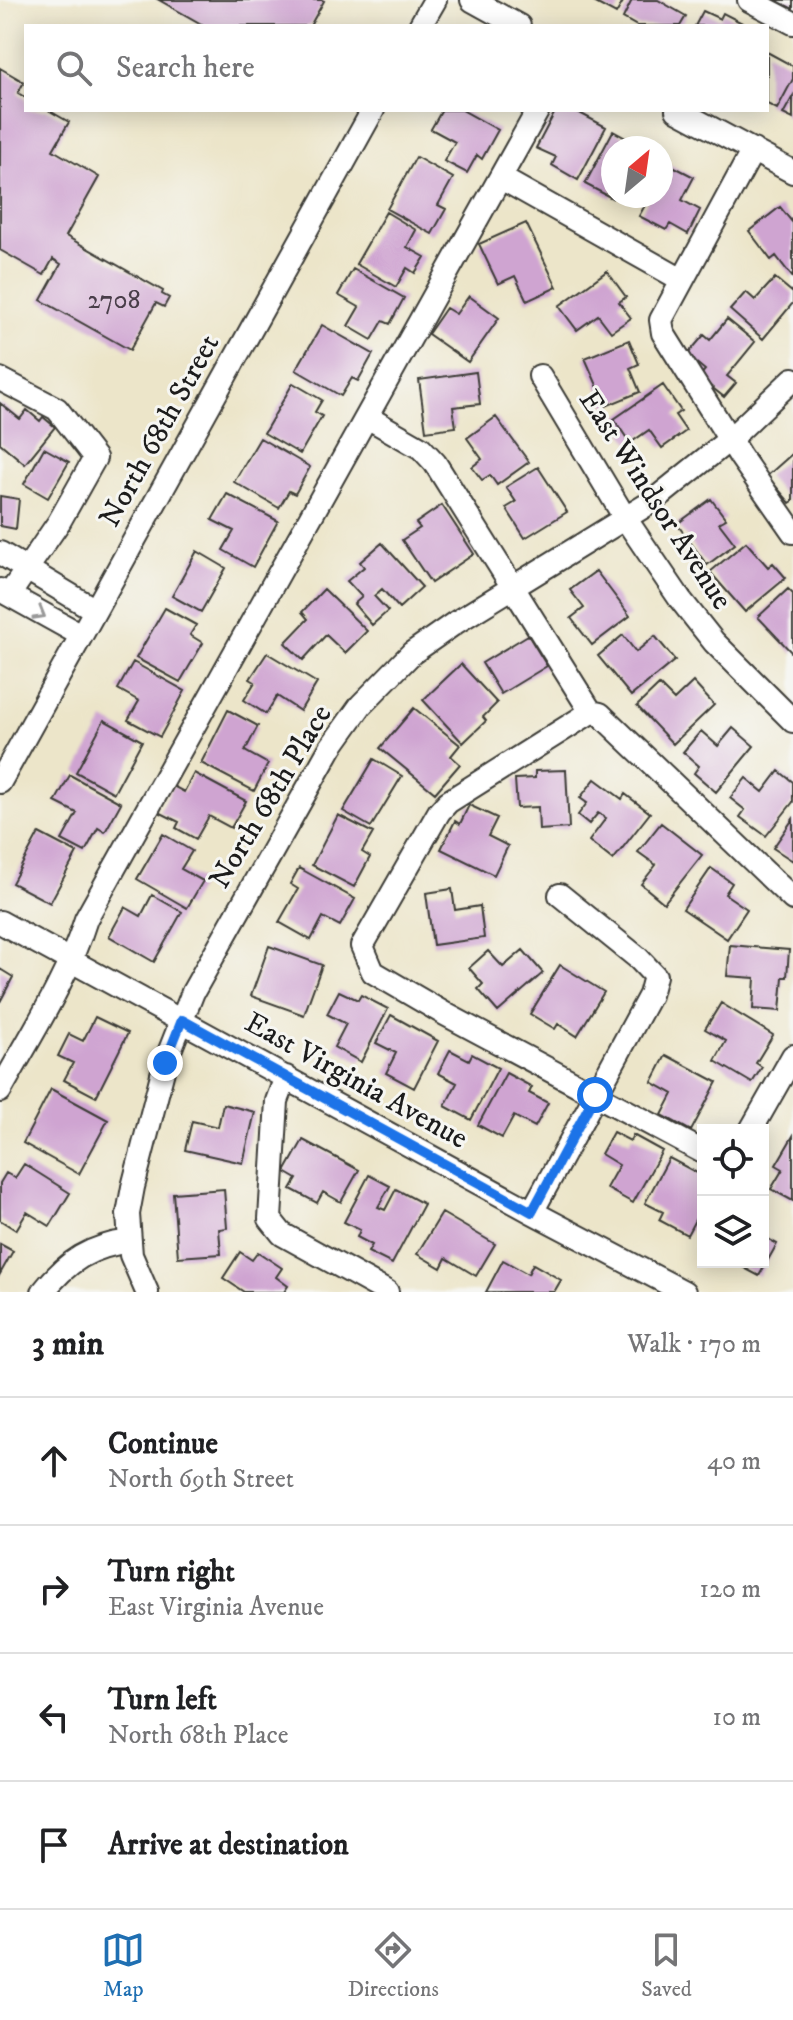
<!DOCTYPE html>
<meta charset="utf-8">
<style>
:root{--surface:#fff;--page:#f6f6f6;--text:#202124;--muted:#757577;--line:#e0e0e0;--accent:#1f6fb2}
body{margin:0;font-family:"IM FELL DW Pica",serif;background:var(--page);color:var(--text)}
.controls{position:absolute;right:24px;bottom:24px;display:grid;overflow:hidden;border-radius:0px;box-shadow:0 4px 20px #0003}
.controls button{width:72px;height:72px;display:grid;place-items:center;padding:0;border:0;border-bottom:2px solid var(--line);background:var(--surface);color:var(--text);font:40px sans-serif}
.compass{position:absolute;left:601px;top:136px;width:72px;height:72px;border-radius:50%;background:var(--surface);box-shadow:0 4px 20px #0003;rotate:29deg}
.stop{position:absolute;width:24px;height:24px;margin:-18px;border:6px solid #1a73e8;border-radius:50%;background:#fff}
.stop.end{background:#1a73e8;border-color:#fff;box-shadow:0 2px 8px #0008}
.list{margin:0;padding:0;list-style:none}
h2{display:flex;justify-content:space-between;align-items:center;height:104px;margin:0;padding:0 32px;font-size:34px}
h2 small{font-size:26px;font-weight:400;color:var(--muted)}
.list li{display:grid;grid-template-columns:52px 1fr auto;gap:24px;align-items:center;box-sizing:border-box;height:128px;padding:0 32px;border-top:2px solid var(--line)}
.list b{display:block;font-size:30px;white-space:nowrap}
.list p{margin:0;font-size:26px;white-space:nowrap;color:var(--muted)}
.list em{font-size:26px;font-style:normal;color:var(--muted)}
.icon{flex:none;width:44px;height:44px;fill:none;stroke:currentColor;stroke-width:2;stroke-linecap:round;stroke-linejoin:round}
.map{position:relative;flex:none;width:793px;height:1292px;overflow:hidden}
.search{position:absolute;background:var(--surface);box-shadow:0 4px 20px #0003;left:24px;right:24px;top:24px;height:88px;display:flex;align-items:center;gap:20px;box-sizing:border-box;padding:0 28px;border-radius:0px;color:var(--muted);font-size:30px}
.sheet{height:616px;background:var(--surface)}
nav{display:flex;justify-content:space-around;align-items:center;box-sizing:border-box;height:112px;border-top:2px solid var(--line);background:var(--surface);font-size:22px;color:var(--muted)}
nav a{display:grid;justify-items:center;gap:4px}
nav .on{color:var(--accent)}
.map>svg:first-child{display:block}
</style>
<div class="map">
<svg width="793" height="1292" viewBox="0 0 793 1292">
<rect width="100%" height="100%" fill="#f6f6f2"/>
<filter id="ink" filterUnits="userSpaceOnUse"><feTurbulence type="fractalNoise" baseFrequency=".0125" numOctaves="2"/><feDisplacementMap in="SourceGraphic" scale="16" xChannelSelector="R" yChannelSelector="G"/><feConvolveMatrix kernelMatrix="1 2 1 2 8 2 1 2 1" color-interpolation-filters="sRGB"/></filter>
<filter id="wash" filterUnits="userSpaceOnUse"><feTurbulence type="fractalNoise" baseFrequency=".006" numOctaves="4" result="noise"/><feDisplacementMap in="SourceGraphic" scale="32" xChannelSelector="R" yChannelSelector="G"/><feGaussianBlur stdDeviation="1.8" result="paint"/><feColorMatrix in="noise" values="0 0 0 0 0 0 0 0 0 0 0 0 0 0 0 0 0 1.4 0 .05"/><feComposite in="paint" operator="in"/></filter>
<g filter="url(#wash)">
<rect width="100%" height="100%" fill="#ece5c9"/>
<g id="blocks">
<path fill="#cfa4d1" d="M159 0H322L324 1 310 26H205Z
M590 0H624L616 14Z
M632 0H658L686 16 680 26H637L623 18Z
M775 0H793V9Z
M703 11 720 19 723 13 748 26H695Z
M767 52 793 66V79L777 109 767 104Z
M0 68 24 82 18 93 26 98V110H48L69 122 53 150 99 177 66 236 163 291 162 294 169 298 164 307 156 303 130 350 41 300 61 264 53 259 44 275 0 250Z
M793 96V119L783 114Z
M442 110H462L498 130 482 159 477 155 467 173 444 161 455 142 431 129Z
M556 110H574L606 127 578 180 552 165 556 157 536 148Z
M613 131 640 146 639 148H613L612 198 585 184Z
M416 157 453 178 438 205 446 209 432 234 387 209Z
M667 163 694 177 682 200 700 210 688 234 670 224 666 230 639 216 650 196H661V175Z
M780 207 793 223V278L776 256 771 260 749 231Z
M386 212 416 230 407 247 425 257 415 273 407 268 396 287 356 264Z
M526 223 557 287 527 301 515 276 498 284 479 244Z
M353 269 404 298 390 324 383 321 372 340 348 326 359 307 338 295Z
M607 271 626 297 619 302 631 318 611 332 598 315 577 330 559 306Z
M775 278 793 293V303L763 339 730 310 746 292 755 300Z
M469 296 499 318 468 362 428 334 446 308 456 314Z
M727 319 755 342 727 376 736 383 724 397 699 377 705 370 687 355 704 335 710 340Z
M322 325 373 354 358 381 352 378 341 396 296 370Z
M629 340 639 364 630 368 640 392 606 406 585 358Z
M476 372 480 404 453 407 456 427 426 431 419 380Z
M293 383 322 400 315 412 322 416 300 454 264 433Z
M663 385 681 411 675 415 686 431 662 448 649 430 630 443 614 419Z
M0 403 20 419 27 410 40 421 43 417 55 427 25 464 0 443Z
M496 417 529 462 497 485 490 475 482 480 472 467 482 459 467 438Z
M260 438 310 467 295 494 289 491 279 508 234 482Z
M44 448 69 462 48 498 24 484Z
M793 453V501L790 503 767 476Z
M538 467 567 512 525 538 506 508 516 502 506 487Z
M227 494 278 521 253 567 223 550 234 531 212 520Z
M0 496 19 499 16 529 0 526Z
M711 499 726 519 719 523 735 544 707 565 677 524Z
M442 505 474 554 431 583 402 540 420 528 416 523Z
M746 542 768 567 773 563 786 578 745 612 710 572Z
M382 543 422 587 399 608 382 589 374 596 388 611 372 625 354 604 362 597 347 581 364 567 360 562Z
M197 551 226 568 201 612 172 596Z
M596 571 630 616 592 645 571 618 584 608 570 590Z
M324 589 367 631 345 653 326 635 303 660 285 643 308 619 302 612Z
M788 589 793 594V654L758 617Z
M165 608 196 625 190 635 203 643 180 682 136 658Z
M528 635 547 666 501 694 482 663Z
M623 635 636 652 655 636 675 660 631 696 598 656Z
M267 653 317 683 300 711 277 696 266 714 244 700 255 682 250 679Z
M133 662 185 691 160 737 128 720 139 701 118 689Z
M461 664 497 703 483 717 486 721 463 743 423 700Z
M693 682 714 705 673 744 637 706 659 685 674 700Z
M414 708 460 745 451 756 460 764 435 793 380 748Z
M228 710 258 726 245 751 268 764 254 791 201 763Z
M104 720 142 741 114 793 76 772Z
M733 728 754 746 716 792 694 773 699 766 683 752 701 731 718 746Z
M374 759 402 776 371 827 343 811Z
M566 770 569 828 539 830 538 807 517 808 515 779 535 778V771Z
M779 771 793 782V802L766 836 740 817 745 810 730 798 746 778 763 792Z
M194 773 246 801 231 828 209 816 196 839 176 828 179 822 159 812 173 786 184 792Z
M70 775 121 803 105 832 98 828 85 852 62 840 77 813 55 802Z
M595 779 622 799 625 794 650 813 613 860 589 841 606 818 598 813 589 824 578 815 587 803 580 798Z
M469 805 497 818 488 836 508 846 494 875 441 849 455 821 460 824Z
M338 815 373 833 362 852 370 857 354 887 312 865Z
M793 819V861L773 848Z
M661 823 702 855 664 903 641 884 656 865 638 852Z
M39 833 77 853 50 903 12 883Z
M163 834 192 851 181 869 203 881 187 908 137 879Z
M299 868 355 899 340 926 323 917 311 940 279 922 298 889 290 884Z
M711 868 732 883 725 894 747 909 727 939 683 909Z
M452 889 455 910 480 906 484 938 433 945 426 893Z
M152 895 182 912 154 962 109 936 125 907 141 916Z
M730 945 789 950 787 977H783L780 1011 753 1009 755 978 727 976Z
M269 946 322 965 304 1015 251 996Z
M523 950 543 973 498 1012 478 989 483 984 469 968 488 951 503 967Z
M560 965 604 992 577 1036 558 1024 555 1029 530 1014Z
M0 969 13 977 0 1002Z
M339 991 358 1000 361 995 388 1009 361 1062 334 1047 346 1024 327 1014Z
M721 1003 773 1035 756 1063 762 1067 752 1083 715 1061 726 1041 705 1029Z
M391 1015 438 1041 414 1088 386 1073 396 1053 376 1043Z
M95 1017 128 1033 96 1097 64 1080 73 1063 58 1056 69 1034 83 1041Z
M450 1050 469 1060 472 1054 498 1068 471 1120 445 1106 457 1083 438 1073Z
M666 1055 717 1082 691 1131 662 1115 673 1094 652 1082Z
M506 1073 532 1087 529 1093 548 1103 535 1127 514 1116 502 1138 478 1125Z
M51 1089 108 1120 79 1174 23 1143Z
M223 1104 255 1112 243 1163 185 1150 192 1121 218 1127Z
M613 1132 630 1141 633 1135 662 1151 633 1203 606 1188 619 1165 601 1154Z
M793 1136V1201L771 1189 783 1169 776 1165Z
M303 1140 359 1170 341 1202 323 1192 317 1203 291 1189 297 1179 285 1172Z
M669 1158 703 1176V1205L687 1235 659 1220 663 1212 645 1203Z
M24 1164 70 1193 50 1226 27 1212 16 1230 0 1220V1183L6 1173 15 1178Z
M369 1175 390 1186 378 1207 385 1210 396 1189 424 1204 392 1264 368 1252 372 1245 357 1237 360 1230 344 1222Z
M224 1189 227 1228 219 1229 221 1254 178 1257 173 1193Z
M442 1213 495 1244 476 1276 446 1258 441 1268 417 1254Z
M763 1236 777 1244 759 1276 733 1262H763Z
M0 1244 13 1251 0 1274Z
M240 1252 252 1260 258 1252 282 1268 276 1277 288 1286 284 1292H244L223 1278Z
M503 1260 528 1274 533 1264 561 1280 554 1292H486Z"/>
</g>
</g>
<g filter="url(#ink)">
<use href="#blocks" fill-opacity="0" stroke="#3b3a36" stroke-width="2"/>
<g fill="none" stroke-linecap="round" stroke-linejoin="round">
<g stroke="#3b3a36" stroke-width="26">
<path id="minor" d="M472 0 519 26
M749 0 793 23
M420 26 435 0
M677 110 793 172
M753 150 661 320 663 333 740 456 793 532
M501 178 682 280
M540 376 625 518 680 599 714 642 793 721
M0 379 57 409 95 458 59 522 9 595
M367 417 421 448 435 463 591 712 600 714 793 899
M0 553 95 610
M0 590 81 635
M591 712 448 802 439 812 362 946 373 972 445 1014 703 1152
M0 782 373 110
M0 922 532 1212 684 1292
M286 1077 277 1101 270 1219 282 1234 387 1292
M0 1091C31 1035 67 980 86 919L538 110
M751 1130 793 1056
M532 1212 650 995 655 976 638 958 560 895
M43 1292C67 1261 91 1246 130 1241
M147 1292 131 1255 128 1214 133 1187 165 1063 193 992 331 747 361 705 412 653 455 623 653 501 730 439 793 379"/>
</g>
<use href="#minor" stroke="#fff" stroke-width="22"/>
</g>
<defs><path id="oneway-chevron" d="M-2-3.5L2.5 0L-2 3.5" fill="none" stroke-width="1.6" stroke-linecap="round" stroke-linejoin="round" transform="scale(2)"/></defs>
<use stroke="#999" href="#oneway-chevron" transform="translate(40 614) rotate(30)"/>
</g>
<g fill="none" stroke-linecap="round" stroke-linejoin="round" filter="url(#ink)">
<path stroke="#1a73e8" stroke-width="10" d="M165 1063 182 1020 532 1212 595 1095"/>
</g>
<g text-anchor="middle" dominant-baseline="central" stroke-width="6" stroke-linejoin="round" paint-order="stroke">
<g font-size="26" fill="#493e49">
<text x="114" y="300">2708</text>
</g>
<g font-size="30" fill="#1c1c1c" stroke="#f6f6f2">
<text transform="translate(160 431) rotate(-61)">North 68th Street</text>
<text transform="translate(655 500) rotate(57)">East Windsor Avenue</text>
<text transform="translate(271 797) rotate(-59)">North 68th Place</text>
<text transform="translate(356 1081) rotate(29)">East Virginia Avenue</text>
</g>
</g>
</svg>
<div class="controls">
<button><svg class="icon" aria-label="locate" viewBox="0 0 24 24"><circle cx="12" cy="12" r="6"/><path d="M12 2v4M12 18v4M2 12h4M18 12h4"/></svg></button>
<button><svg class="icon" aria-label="layers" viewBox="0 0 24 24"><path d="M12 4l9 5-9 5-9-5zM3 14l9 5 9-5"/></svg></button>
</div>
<svg class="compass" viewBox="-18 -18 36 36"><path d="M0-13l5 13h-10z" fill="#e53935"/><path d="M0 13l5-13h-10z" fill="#757577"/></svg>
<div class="stop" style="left:595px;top:1095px"></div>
<div class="stop end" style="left:165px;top:1063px"></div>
<div class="search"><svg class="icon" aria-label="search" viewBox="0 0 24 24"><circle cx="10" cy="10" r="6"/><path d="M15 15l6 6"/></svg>Search here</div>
</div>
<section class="sheet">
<h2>3 min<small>Walk · 170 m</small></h2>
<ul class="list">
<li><svg class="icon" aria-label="ahead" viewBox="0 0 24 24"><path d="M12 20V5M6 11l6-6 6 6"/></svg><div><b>Continue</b><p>North 69th Street</p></div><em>40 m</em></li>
<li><svg class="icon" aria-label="right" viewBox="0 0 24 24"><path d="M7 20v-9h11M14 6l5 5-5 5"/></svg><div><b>Turn right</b><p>East Virginia Avenue</p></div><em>120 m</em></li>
<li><svg class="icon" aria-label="left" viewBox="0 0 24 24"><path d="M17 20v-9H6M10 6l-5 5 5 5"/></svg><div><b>Turn left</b><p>North 68th Place</p></div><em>10 m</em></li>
<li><svg class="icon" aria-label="arrive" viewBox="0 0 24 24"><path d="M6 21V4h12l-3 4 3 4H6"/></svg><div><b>Arrive at destination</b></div></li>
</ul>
</section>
<nav>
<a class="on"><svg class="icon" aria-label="map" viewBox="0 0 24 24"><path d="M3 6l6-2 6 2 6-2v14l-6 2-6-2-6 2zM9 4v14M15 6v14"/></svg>Map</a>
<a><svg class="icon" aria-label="directions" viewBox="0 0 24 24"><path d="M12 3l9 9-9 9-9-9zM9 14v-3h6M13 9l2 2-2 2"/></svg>Directions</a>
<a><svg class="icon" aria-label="saved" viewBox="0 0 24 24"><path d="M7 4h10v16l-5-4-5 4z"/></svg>Saved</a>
</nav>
